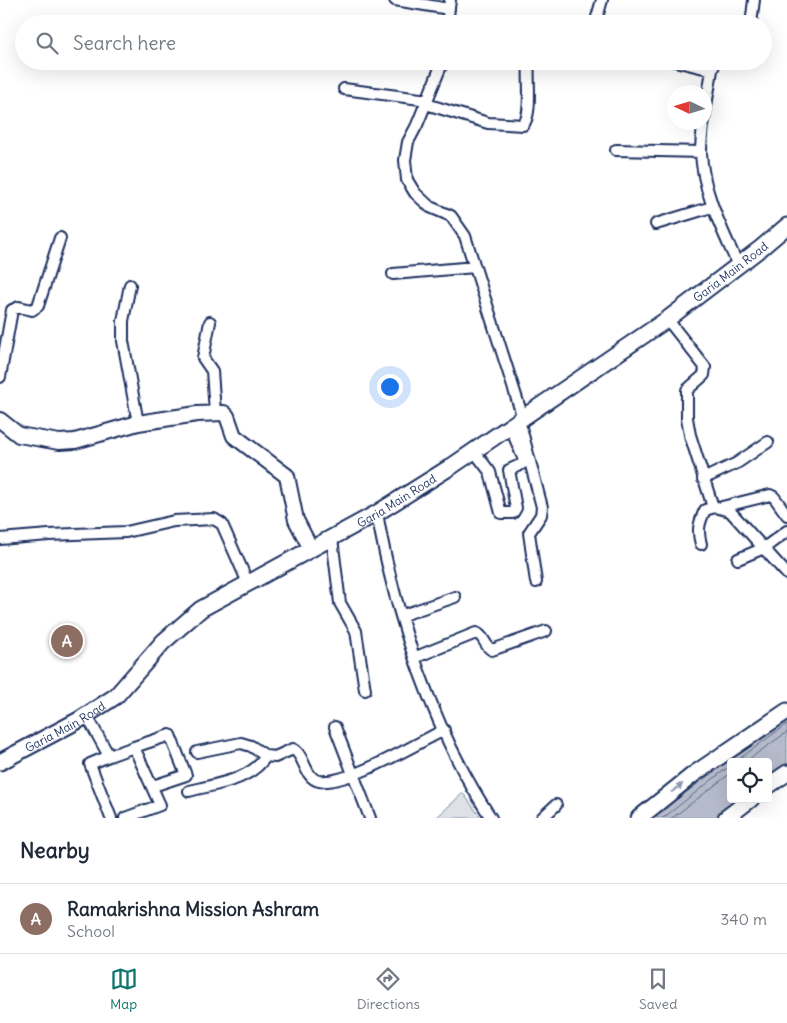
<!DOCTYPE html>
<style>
:root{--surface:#fff;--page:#f2f2f3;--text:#1f2937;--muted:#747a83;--line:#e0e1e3;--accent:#0f766e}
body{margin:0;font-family:Delius,sans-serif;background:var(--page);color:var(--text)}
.controls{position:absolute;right:15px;bottom:15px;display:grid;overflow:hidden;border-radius:5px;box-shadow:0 5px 20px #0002}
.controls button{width:45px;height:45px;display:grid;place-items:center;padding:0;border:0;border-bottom:1px solid var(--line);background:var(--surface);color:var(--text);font:25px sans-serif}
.compass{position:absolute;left:667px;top:85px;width:45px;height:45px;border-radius:50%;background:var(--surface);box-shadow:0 5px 20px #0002;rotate:274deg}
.you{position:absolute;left:389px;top:386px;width:18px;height:18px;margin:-12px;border:4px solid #fff;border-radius:50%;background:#1a73e8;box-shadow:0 0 0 8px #1a73e833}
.badge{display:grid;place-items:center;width:32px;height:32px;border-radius:50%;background:var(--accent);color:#fff;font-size:16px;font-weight:700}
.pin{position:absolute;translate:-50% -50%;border:2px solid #fff;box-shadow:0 1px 5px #0006}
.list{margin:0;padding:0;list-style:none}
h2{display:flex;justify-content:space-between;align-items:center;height:65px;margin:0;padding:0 20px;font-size:21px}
h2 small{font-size:16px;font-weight:400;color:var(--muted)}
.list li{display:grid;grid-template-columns:32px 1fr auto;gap:15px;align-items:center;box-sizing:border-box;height:70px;padding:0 20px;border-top:1px solid var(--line)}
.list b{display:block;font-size:19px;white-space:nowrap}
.list p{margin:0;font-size:16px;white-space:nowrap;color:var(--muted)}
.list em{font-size:16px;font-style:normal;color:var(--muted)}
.icon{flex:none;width:28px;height:28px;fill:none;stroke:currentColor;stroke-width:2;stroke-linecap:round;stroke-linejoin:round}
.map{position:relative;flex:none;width:787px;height:818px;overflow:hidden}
.search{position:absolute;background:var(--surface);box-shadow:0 5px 20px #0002;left:15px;right:15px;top:15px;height:55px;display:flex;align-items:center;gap:12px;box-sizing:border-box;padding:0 18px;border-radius:28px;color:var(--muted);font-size:19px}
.sheet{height:135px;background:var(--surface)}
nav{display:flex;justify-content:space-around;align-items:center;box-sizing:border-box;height:70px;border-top:1px solid var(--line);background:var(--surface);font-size:14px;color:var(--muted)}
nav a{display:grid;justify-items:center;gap:2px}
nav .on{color:var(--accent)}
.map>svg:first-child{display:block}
</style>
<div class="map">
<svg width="787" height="818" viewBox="0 0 787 818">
<rect width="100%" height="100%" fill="#fff"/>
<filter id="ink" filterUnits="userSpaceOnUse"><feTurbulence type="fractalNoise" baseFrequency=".02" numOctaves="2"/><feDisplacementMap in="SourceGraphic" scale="10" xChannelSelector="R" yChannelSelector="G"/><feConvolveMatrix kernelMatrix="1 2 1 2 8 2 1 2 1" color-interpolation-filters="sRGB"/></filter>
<g filter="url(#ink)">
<path fill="#dee1e7" stroke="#7c88a2" d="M463 793 481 818H436Z"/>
<path fill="#b5bbca" stroke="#77839f" d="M787 718V768L768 781V762H731V799H742L719 818H656L673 802Z"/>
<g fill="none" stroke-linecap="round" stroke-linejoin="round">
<path stroke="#596789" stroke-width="1" d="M735 762 787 724
M745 762 787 732
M663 818 731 765
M672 818 731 773"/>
<g stroke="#1b2f5e" stroke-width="14">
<path id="street" d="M395 0 449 9
M447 24 450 0
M595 24 602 0
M751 24 754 0
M443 61 417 125 408 142 405 160 407 180 415 193 430 207 451 216 465 236 523 418
M675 61 712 70
M716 61 712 70C708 97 701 126 701 153 703 193 722 229 738 265
M344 89 428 100
M426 104 488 123 523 125C533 114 527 78 529 61
M616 150 701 152
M656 224 712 207
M393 274 475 267
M130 285 123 321V341L138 423
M667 319 705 367 704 375 687 390V418L690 435 712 504 715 507 730 511 787 574
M210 322 203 358 212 371 215 412
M0 377 12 310 19 307 32 310 38 306 60 238
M519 420 542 507 541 515 529 533 536 582
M474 451 490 472 501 513H513L516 508 509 470 522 464 524 460 510 426
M703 479 737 463 768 442
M722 507 770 495 774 497 787 515
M377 513C395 616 433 730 491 818
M332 538 340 603 356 631 365 690
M0 539 49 535 126 532 174 521 214 519 222 524 248 583
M701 544C697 530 699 523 705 510L715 507
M738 559 764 548 787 531
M403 615 455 597
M416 657 476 633C485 636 484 646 492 650L546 631
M87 716 109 756 90 764 111 818
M335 727 370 818
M197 752 241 743 251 746 266 756 275 757 293 749C305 755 304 778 319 781 348 785 416 744 444 730
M109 756 134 747
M189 791C215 784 251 781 266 756
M125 818 160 805 134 747 170 735 186 775 153 786
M542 818 556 805"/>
</g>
<g stroke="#1b2f5e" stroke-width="18">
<path id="secondary" d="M0 420 19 435 59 442 75 441 138 423 197 414 224 413 227 416 234 436 287 476 296 520 311 549"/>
</g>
<g stroke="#1b2f5e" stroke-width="19">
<g id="primary">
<path id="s1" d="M0 762 79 720 116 696 163 642 201 609 377 513 452 466 669 318 761 248 787 226"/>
<path d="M768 786 787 773"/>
<path d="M639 818 694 774 787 711"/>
<path d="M726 818 751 799"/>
</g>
</g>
<use href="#street" stroke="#fff" stroke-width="10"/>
<use href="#secondary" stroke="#fff" stroke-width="14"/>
<use href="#primary" stroke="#fff" stroke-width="15"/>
</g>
<defs><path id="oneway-solid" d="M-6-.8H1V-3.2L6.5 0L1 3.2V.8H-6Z" transform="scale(1.25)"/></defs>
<use fill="#8d97ae" href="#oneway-solid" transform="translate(677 788) rotate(-37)"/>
</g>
<g text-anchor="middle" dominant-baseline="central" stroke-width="4" stroke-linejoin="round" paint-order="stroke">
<g font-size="12" fill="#1b2f5e" stroke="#fff">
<text stroke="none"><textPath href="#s1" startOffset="884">Garia Main Road</textPath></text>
<text stroke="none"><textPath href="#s1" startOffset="479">Garia Main Road</textPath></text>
<text stroke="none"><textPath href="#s1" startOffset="74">Garia Main Road</textPath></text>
</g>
</g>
</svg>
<div class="controls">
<button><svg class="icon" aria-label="locate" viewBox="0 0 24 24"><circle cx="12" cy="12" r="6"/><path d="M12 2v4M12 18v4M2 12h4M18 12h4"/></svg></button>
</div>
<svg class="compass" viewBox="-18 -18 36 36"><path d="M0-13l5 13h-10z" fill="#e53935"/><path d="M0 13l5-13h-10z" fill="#747a83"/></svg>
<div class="you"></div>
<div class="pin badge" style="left:67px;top:641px;background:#8d6e63">A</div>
<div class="search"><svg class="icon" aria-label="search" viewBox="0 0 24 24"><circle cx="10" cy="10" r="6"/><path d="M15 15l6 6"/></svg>Search here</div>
</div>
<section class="sheet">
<h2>Nearby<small></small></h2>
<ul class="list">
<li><span class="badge" style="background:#8d6e63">A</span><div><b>Ramakrishna Mission Ashram</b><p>School</p></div><em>340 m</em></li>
</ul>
</section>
<nav>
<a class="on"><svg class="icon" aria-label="map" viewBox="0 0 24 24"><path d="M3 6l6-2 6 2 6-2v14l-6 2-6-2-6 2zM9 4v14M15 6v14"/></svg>Map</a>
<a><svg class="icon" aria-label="directions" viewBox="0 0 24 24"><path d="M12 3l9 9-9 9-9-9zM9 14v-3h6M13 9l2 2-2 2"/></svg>Directions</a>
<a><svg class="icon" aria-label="saved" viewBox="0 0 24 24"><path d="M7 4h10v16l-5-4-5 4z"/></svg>Saved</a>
</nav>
